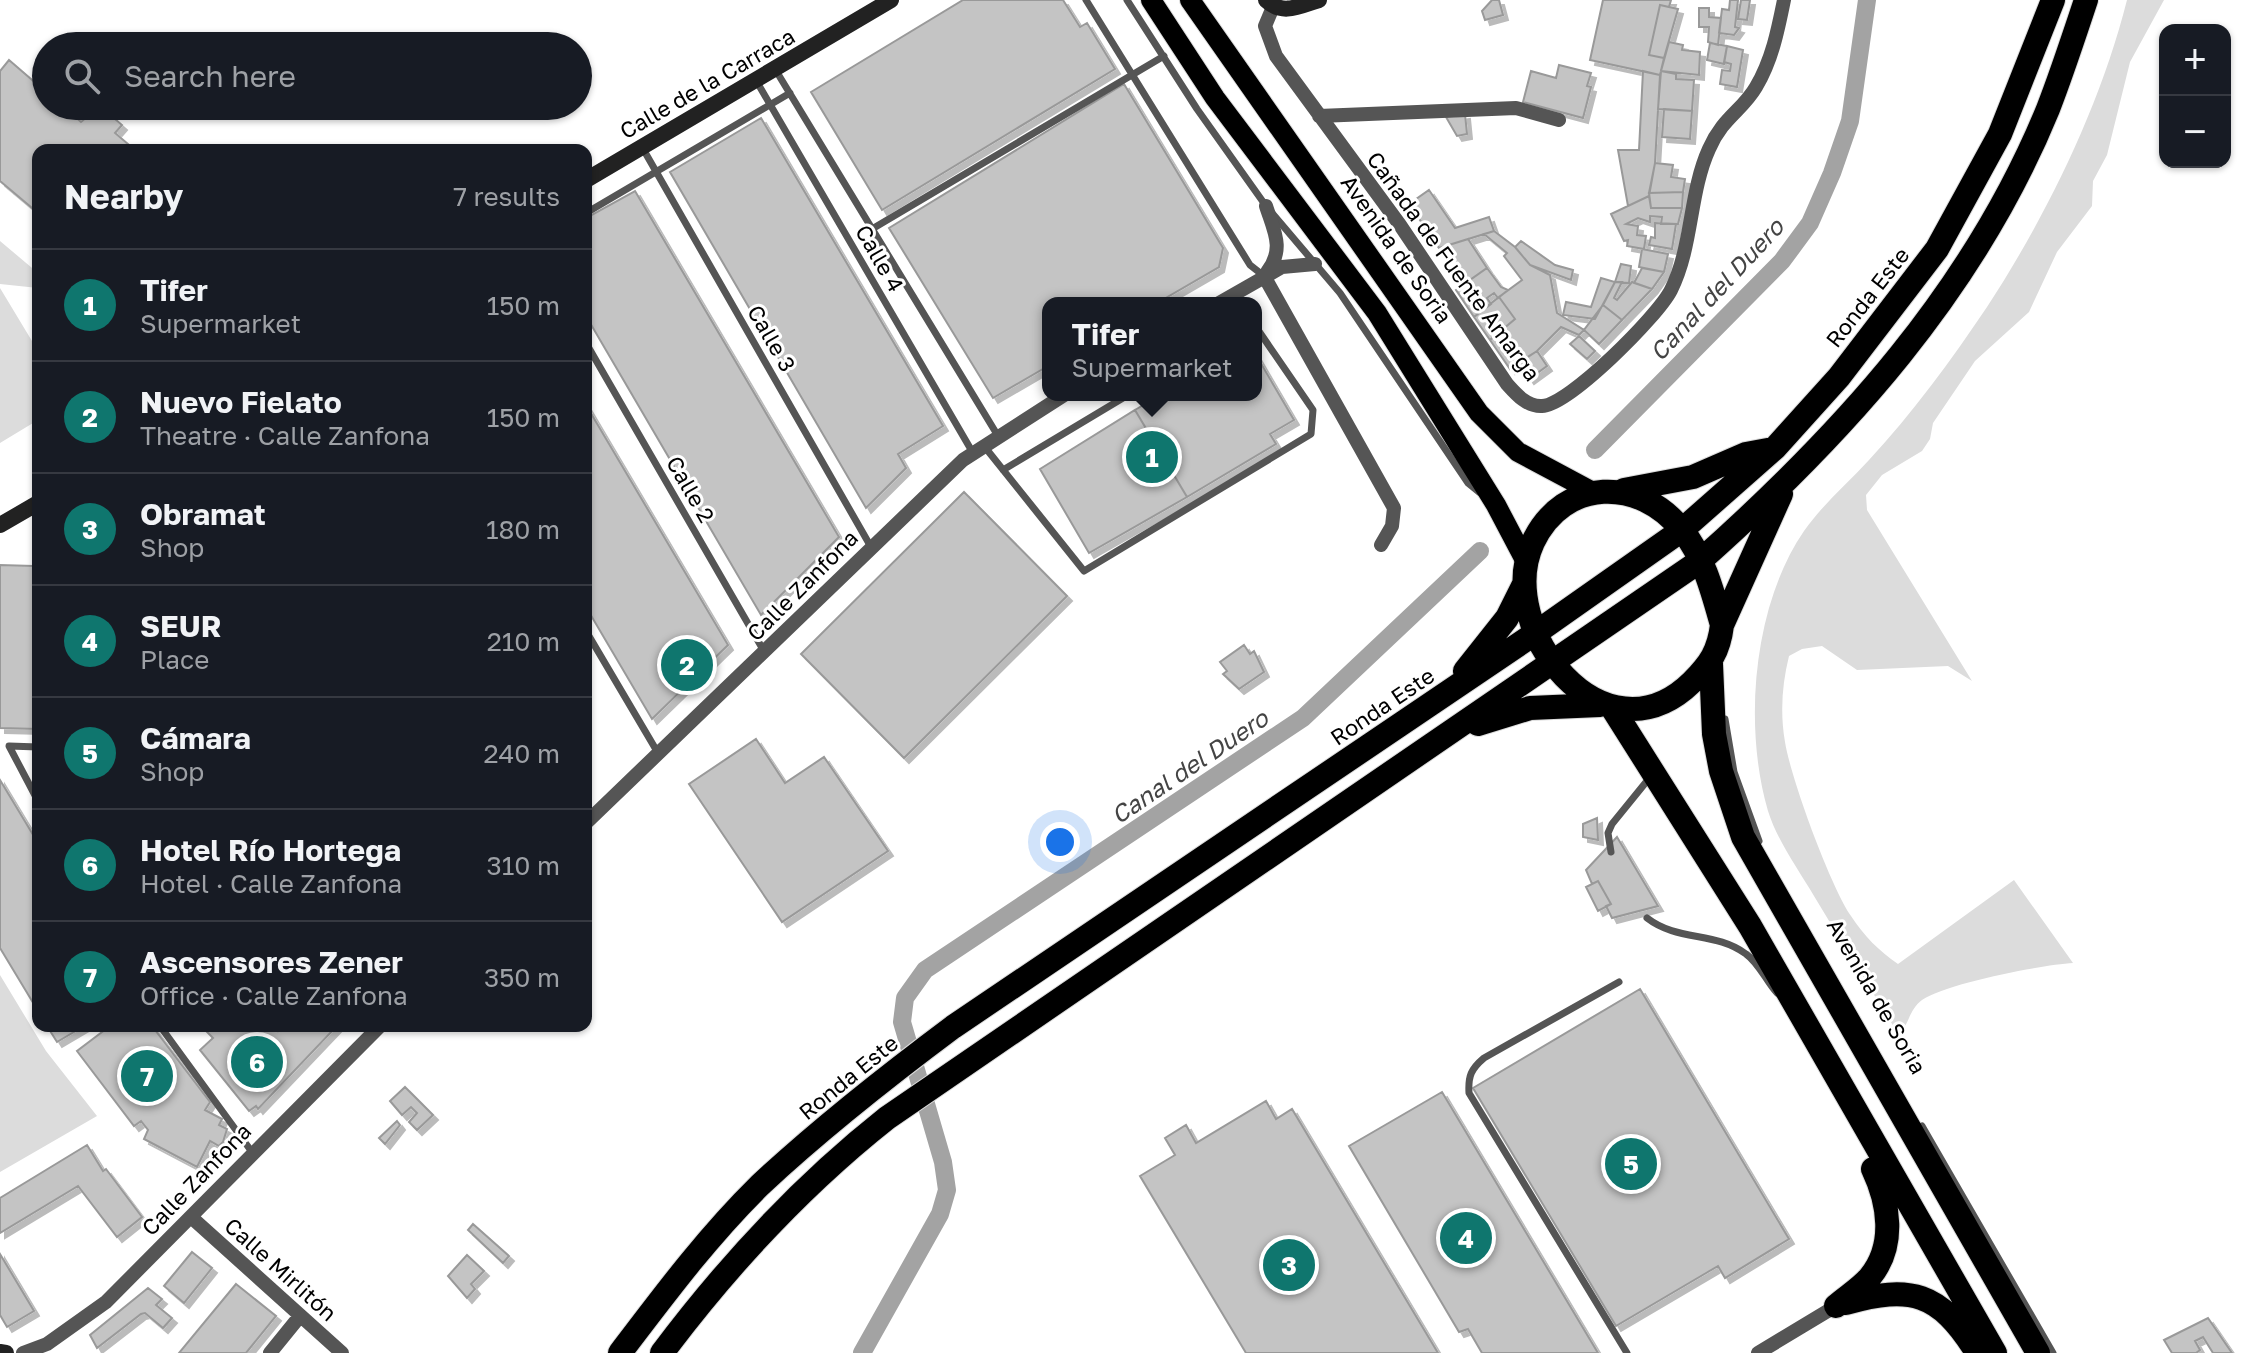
<!DOCTYPE html>
<meta charset="utf-8">
<style>
:root{--surface:#171b24;--page:#242831;--text:#f1f3f6;--muted:#9ea1a6;--line:#363941;--accent:#0f766e}
body{margin:0;font-family:"Golos Text",sans-serif;background:var(--page);color:var(--text)}
.controls{position:absolute;right:24px;top:24px;display:grid;overflow:hidden;border-radius:16px;box-shadow:0 2px 6px #0004}
.controls button{width:72px;height:72px;display:grid;place-items:center;padding:0;border:0;border-bottom:2px solid var(--line);background:var(--surface);color:var(--text);font:40px sans-serif}
.you{position:absolute;left:1060px;top:842px;width:28px;height:28px;margin:-20px;border:6px solid #fff;border-radius:50%;background:#1a73e8;box-shadow:0 0 0 12px #1a73e833}
.badge{display:grid;place-items:center;width:52px;height:52px;border-radius:50%;background:var(--accent);color:#fff;font-size:26px;font-weight:700}
.pin{position:absolute;translate:-50% -50%;border:4px solid #fff;box-shadow:0 2px 8px #0006}
.popup{position:absolute;left:1042px;top:297px;width:220px;height:104px;box-sizing:border-box;display:grid;place-content:center;border-radius:16px;background:var(--surface);filter:drop-shadow(0 2px 6px #0005);font-size:26px;white-space:nowrap;color:var(--muted)}
.popup b{font-size:30px;color:var(--text)}
.popup::after{content:'';position:absolute;left:50%;top:100%;margin-left:-16px;border:16px solid transparent;border-top-color:var(--surface)}
.list{margin:0;padding:0;list-style:none}
h2{display:flex;justify-content:space-between;align-items:center;height:104px;margin:0;padding:0 32px;font-size:34px}
h2 small{font-size:26px;font-weight:400;color:var(--muted)}
.list li{display:grid;grid-template-columns:52px 1fr auto;gap:24px;align-items:center;box-sizing:border-box;height:112px;padding:0 32px;border-top:2px solid var(--line)}
.list b{display:block;font-size:30px;white-space:nowrap}
.list p{margin:0;font-size:26px;white-space:nowrap;color:var(--muted)}
.list em{font-size:26px;font-style:normal;color:var(--muted)}
.icon{flex:none;width:44px;height:44px;fill:none;stroke:currentColor;stroke-width:2;stroke-linecap:round;stroke-linejoin:round}
.map{position:relative;flex:none;width:2255px;height:1353px;overflow:hidden}
.search{position:absolute;background:var(--surface);box-shadow:0 2px 6px #0004;left:32px;top:32px;width:560px;height:88px;display:flex;align-items:center;gap:20px;box-sizing:border-box;padding:0 28px;border-radius:44px;color:var(--muted);font-size:30px}
.panel{position:absolute;background:var(--surface);box-shadow:0 2px 6px #0004;left:32px;top:144px;width:560px;height:888px;border-radius:16px}
.map>svg:first-child{display:block}
</style>
<div class="map">
<svg width="2255" height="1353" viewBox="0 0 2255 1353">
<defs>
<filter id="shadow"><feDropShadow dx="5" dy="5" stdDeviation="0" flood-color="#0004"/></filter>
</defs>
<rect width="100%" height="100%" fill="#fff"/>
<path fill="#dcdcdc" d="M2127 0H2164L2130 62 2107 155 2093 181 2092 206 2057 252 2029 312 1975 361 1933 423 1930 439 1922 451 1882 475 1866 495 1867 510 1972 681 1948 666 1857 670 1822 646 1802 649 1789 656C1782 684 1780 713 1785 742 1791 779 1830 885 1851 916 1864 936 1879 951 1898 964L2014 880 2073 963C2041 965 1947 983 1922 1000 1909 1010 1909 1024 1899 1035 1870 989 1842 942 1814 896 1798 869 1777 840 1768 811 1743 726 1753 605 1804 531 1823 504 1847 484 1869 460 1912 414 1952 359 1987 307 2047 215 2100 107 2127 0Z
M0 241 38 273V288L0 284Z
M0 288 38 351V420L0 443Z
M0 975 46 1051 97 1116 0 1172Z"/>
<g fill="none" stroke-linecap="round" stroke-linejoin="round">
<path stroke="#a3a3a3" stroke-width="18" d="M1595 450 1782 261 1810 223 1832 173 1850 121 1867 0
M862 1353 940 1214 947 1190 943 1162 902 1022 905 998 925 970 1303 718 1480 551"/>
</g>
<path fill="#c4c4c4" stroke="#999" stroke-width="2" filter="url(#shadow)" d="M963 0H1063L1080 27 1087 23 1115 69 882 210 811 92Z
M1492 0H1499L1503 15 1485 20 1482 11Z
M1603 0H1671L1669 7 1660 5 1649 55 1664 58 1660 75 1590 60Z
M1730 0H1738L1735 27 1739 28 1734 35 1719 33 1722 9 1729 10Z
M1741 0H1750L1747 20 1738 19Z
M1660 5 1678 9 1664 58 1649 55Z
M1699 8H1709V17L1721 18 1718 45 1708 42 1709 27H1699Z
M1669 42 1683 45 1682 50 1700 52 1699 75 1661 71Z
M1710 43 1727 46 1724 64 1707 60Z
M1727 46 1743 50 1737 87 1720 84 1722 70 1730 71 1731 64 1724 62Z
M9 60 46 92V106H63L81 122 100 106 122 125 115 133 135 150H38V213L0 181V71Z
M1559 65 1591 73 1587 86 1591 87 1583 118 1523 102 1531 71 1556 78Z
M1643 71 1660 75 1655 163 1649 196 1628 206 1618 150H1639Z
M1661 71 1676 74V79L1694 80 1692 111 1658 109Z
M1124 84 1223 248 1219 267 1157 303H1048V366L993 398 889 228Z
M1664 109 1692 111 1690 139 1662 137Z
M1465 114 1467 134 1457 136 1446 117Z
M761 118 943 426 898 454 906 468 866 508 670 172Z
M1655 163 1673 165 1671 177 1685 179 1683 192 1649 193Z
M1429 190 1455 228 1489 217 1494 231 1439 248 1409 204Z
M635 191 839 537 761 615 586 316V218Z
M1683 192 1682 208H1651L1649 193Z
M1649 196 1651 208H1682L1678 224H1661L1662 217 1650 216V222L1638 218 1626 224 1638 226 1637 235 1646 236 1644 249 1627 246 1628 240 1624 241 1611 214Z
M1655 223 1676 224 1672 249 1649 245 1651 237 1655 238Z
M1494 231 1515 247 1530 265 1550 275 1557 313 1584 330 1579 335 1561 327 1537 351 1510 369 1490 340 1515 319 1499 297 1522 280 1504 256 1507 253 1484 234Z
M1468 239 1487 268 1464 284 1439 248Z
M1521 241 1555 265 1573 270 1571 280 1530 265 1515 247Z
M1642 249 1668 254 1664 272 1639 267Z
M1621 264 1631 266 1629 283 1615 282Z
M1487 268 1501 287 1508 290 1498 298 1494 293 1487 298 1491 304 1474 317 1456 290Z
M1642 268 1664 272 1652 289 1634 283Z
M1601 278 1615 282 1595 319 1563 315 1566 302 1591 307Z
M1615 282H1622L1614 298 1617 300 1632 282 1652 289 1622 320 1603 305Z
M1499 297 1515 319 1490 340 1474 317Z
M1603 305 1622 320 1599 344 1584 330Z
M1579 336 1595 351 1587 359 1570 344Z
M1537 351 1547 366 1529 379 1518 363Z
M1256 355 1294 420 1270 434 1276 444 1187 497 1135 410 1160 395H1256Z
M586 405 728 645 652 719 586 607Z
M1135 410 1187 497 1089 553 1040 469Z
M964 492 1067 596 904 758 801 654Z
M35 552H38V729L0 728V565L34 566Z
M1244 645 1250 654 1254 651 1264 672 1239 689 1223 674 1227 671 1220 662Z
M756 739 785 783 824 757 888 851 782 922 689 784Z
M0 780 38 843V1011L0 948Z
M1597 818 1598 840 1583 837V824Z
M1617 837 1658 906 1612 918 1606 906 1611 904 1598 881 1592 884 1586 870Z
M1598 881 1611 904 1598 911 1586 887Z
M1640 989 1789 1239 1725 1278 1718 1266 1616 1326 1473 1088Z
M47 1026H84L57 1042Z
M110 1026H152L210 1102 205 1110 222 1119 219 1125 227 1129 223 1142 219 1146 210 1141 197 1167 144 1139 148 1130 141 1121 134 1126 77 1051Z
M242 1026H274L278 1031 283 1026 335 1028 258 1109 256 1106 249 1111 200 1050 213 1038 207 1032 210 1028Z
M405 1087 433 1115 417 1130 409 1122 417 1113 411 1107 402 1115 390 1101Z
M1442 1092 1598 1353H1482L1468 1329 1459 1332 1349 1146Z
M1266 1101 1276 1119 1292 1109 1438 1353H1246L1140 1176 1175 1155 1165 1138 1186 1125 1196 1143Z
M397 1121 400 1125 385 1144 379 1138Z
M87 1145 103 1171 106 1169 142 1217 117 1237 78 1186 0 1233V1198Z
M473 1224 509 1256 503 1263 468 1230Z
M192 1252 212 1268 184 1303 164 1286Z
M0 1254 34 1311 7 1327 0 1315Z
M467 1255 484 1271 471 1284 475 1289 467 1298 448 1276Z
M236 1284 276 1316 246 1353H179Z
M148 1288 162 1299 156 1305 172 1318 163 1328 145 1313 141 1314 97 1348 90 1335Z
M2208 1318 2232 1353H2213L2203 1337 2195 1341 2200 1350 2196 1353H2172L2164 1340Z"/>
<g fill="none" stroke-linecap="round" stroke-linejoin="round">
<g stroke="#dbdbdb" stroke-width="22">
<path id="primary" d="M1151 0 1215 98 1377 313 1496 505 1525 560
M1190 0 1479 413 1518 452 1593 492"/>
</g>
<g stroke="#dbdbdb" stroke-width="26">
<path id="highway" d="M1624 490 1693 477 1746 454 1773 449
M1722 625C1713 593 1704 557 1682 530 1640 477 1564 477 1533 542 1493 628 1604 768 1692 682 1710 664 1719 651 1722 625L1781 494
M1711 664 1714 734 1721 771 1743 837 2038 1353
M1465 671 1507 618 1524 584
M1613 709 1750 926 1995 1353
M1478 724 1530 708 1600 705
M1846 1303C1911 1285 1939 1292 1976 1351
M1836 1306C1846 1297 1861 1288 1870 1277 1896 1245 1889 1203 1873 1169
M620 1353C664 1295 708 1236 760 1185 821 1128 886 1077 953 1027L1537 632 1682 530 1775 448 1839 377 1937 249 2000 134 2053 0
M662 1353C728 1265 801 1186 887 1118L1700 561C1844 433 1974 290 2048 109 2062 73 2074 36 2086 0"/>
</g>
<path stroke="#555" stroke-width="7" d="M1086 0 1250 265 1264 276
M1127 0 1197 109 1266 206 1340 293 1468 483 1479 492
M775 69 998 436
M757 82 973 453
M642 147 871 547
M586 213 790 93
M872 229 1164 56
M586 343 765 653
M984 446 1084 571 1311 434 1313 410 1256 327
M1003 470 1128 395
M586 631 658 753
M1725 719 1734 772 1759 841
M38 747 9 746 38 801
M1611 852 1608 833 1612 824 1651 776
M1647 918C1678 942 1715 931 1746 954 1759 963 1766 981 1777 993
M1619 982 1484 1058C1471 1069 1468 1076 1469 1093L1627 1353
M160 1026 252 1152
M1922 1126 2053 1353"/>
<path stroke="#555" stroke-width="14" d="M1273 7 1265 26 1276 56 1400 225 1507 384C1516 394 1527 407 1542 406 1569 405 1658 316 1671 290 1693 246 1689 193 1709 149 1723 117 1742 111 1756 87 1772 60 1778 30 1784 0
M1319 116 1516 108 1559 120
M1266 206C1274 231 1285 249 1267 272
M1264 276 1394 508 1392 526 1381 545
M1219 303 1282 267 1315 264
M586 823 963 460 1064 395
M191 1217 342 1353
M23 1353 47 1344 106 1302 380 1026
M270 1353 300 1316
M1758 1353 1836 1306"/>
<path stroke="#222" stroke-width="16" d="M1266 0C1282 16 1300 6 1319 0
M586 180 891 0
M0 525 38 503
M0 1352 6 1353"/>
<use href="#primary" stroke="#000" stroke-width="20"/>
<use href="#highway" stroke="#000" stroke-width="24"/>
</g>
<g text-anchor="middle" dominant-baseline="central" stroke-width="6" stroke-linejoin="round" paint-order="stroke">
<g font-size="22" fill="#000" stroke="#fff">
<text transform="translate(707 83) rotate(-30)">Calle de la Carraca</text>
<text transform="translate(1397 249) rotate(55)">Avenida de Soria</text>
<text transform="translate(880 258) rotate(60)">Calle 4</text>
<text transform="translate(1454 266) rotate(54)">Cañada de Fuente Amarga</text>
<text transform="translate(1867 297) rotate(-52)">Ronda Este</text>
<text transform="translate(772 338) rotate(60)">Calle 3</text>
<text transform="translate(691 489) rotate(60)">Calle 2</text>
<text transform="translate(802 585) rotate(-45)">Calle Zanfona</text>
<text transform="translate(1382 706) rotate(-34)">Ronda Este</text>
<text transform="translate(1877 996) rotate(60)">Avenida de Soria</text>
<text transform="translate(848 1077) rotate(-39)">Ronda Este</text>
<text transform="translate(196 1179) rotate(-46)">Calle Zanfona</text>
<text transform="translate(281 1269) rotate(42)">Calle Mirlitón</text>
</g>
<g font-size="24" font-style="italic" fill="#444" stroke="#fff">
<text transform="translate(1716 289) rotate(-47)">Canal del Duero</text>
<text transform="translate(1189 766) rotate(-34)">Canal del Duero</text>
</g>
</g>
</svg>
<div class="controls">
<button>+</button>
<button>−</button>
</div>
<div class="you"></div>
<div class="pin badge" style="left:1152px;top:457px">1</div>
<div class="popup"><b>Tifer</b>Supermarket</div>
<div class="pin badge" style="left:687px;top:665px">2</div>
<div class="pin badge" style="left:1289px;top:1265px">3</div>
<div class="pin badge" style="left:1466px;top:1238px">4</div>
<div class="pin badge" style="left:1631px;top:1164px">5</div>
<div class="pin badge" style="left:257px;top:1062px">6</div>
<div class="pin badge" style="left:147px;top:1076px">7</div>
<div class="search"><svg class="icon" aria-label="search" viewBox="0 0 24 24"><circle cx="10" cy="10" r="6"/><path d="M15 15l6 6"/></svg>Search here</div>
<section class="panel">
<h2>Nearby<small>7 results</small></h2>
<ul class="list">
<li><span class="badge">1</span><div><b>Tifer</b><p>Supermarket</p></div><em>150 m</em></li>
<li><span class="badge">2</span><div><b>Nuevo Fielato</b><p>Theatre · Calle Zanfona</p></div><em>150 m</em></li>
<li><span class="badge">3</span><div><b>Obramat</b><p>Shop</p></div><em>180 m</em></li>
<li><span class="badge">4</span><div><b>SEUR</b><p>Place</p></div><em>210 m</em></li>
<li><span class="badge">5</span><div><b>Cámara</b><p>Shop</p></div><em>240 m</em></li>
<li><span class="badge">6</span><div><b>Hotel Río Hortega</b><p>Hotel · Calle Zanfona</p></div><em>310 m</em></li>
<li><span class="badge">7</span><div><b>Ascensores Zener</b><p>Office · Calle Zanfona</p></div><em>350 m</em></li>
</ul>
</section>
</div>
